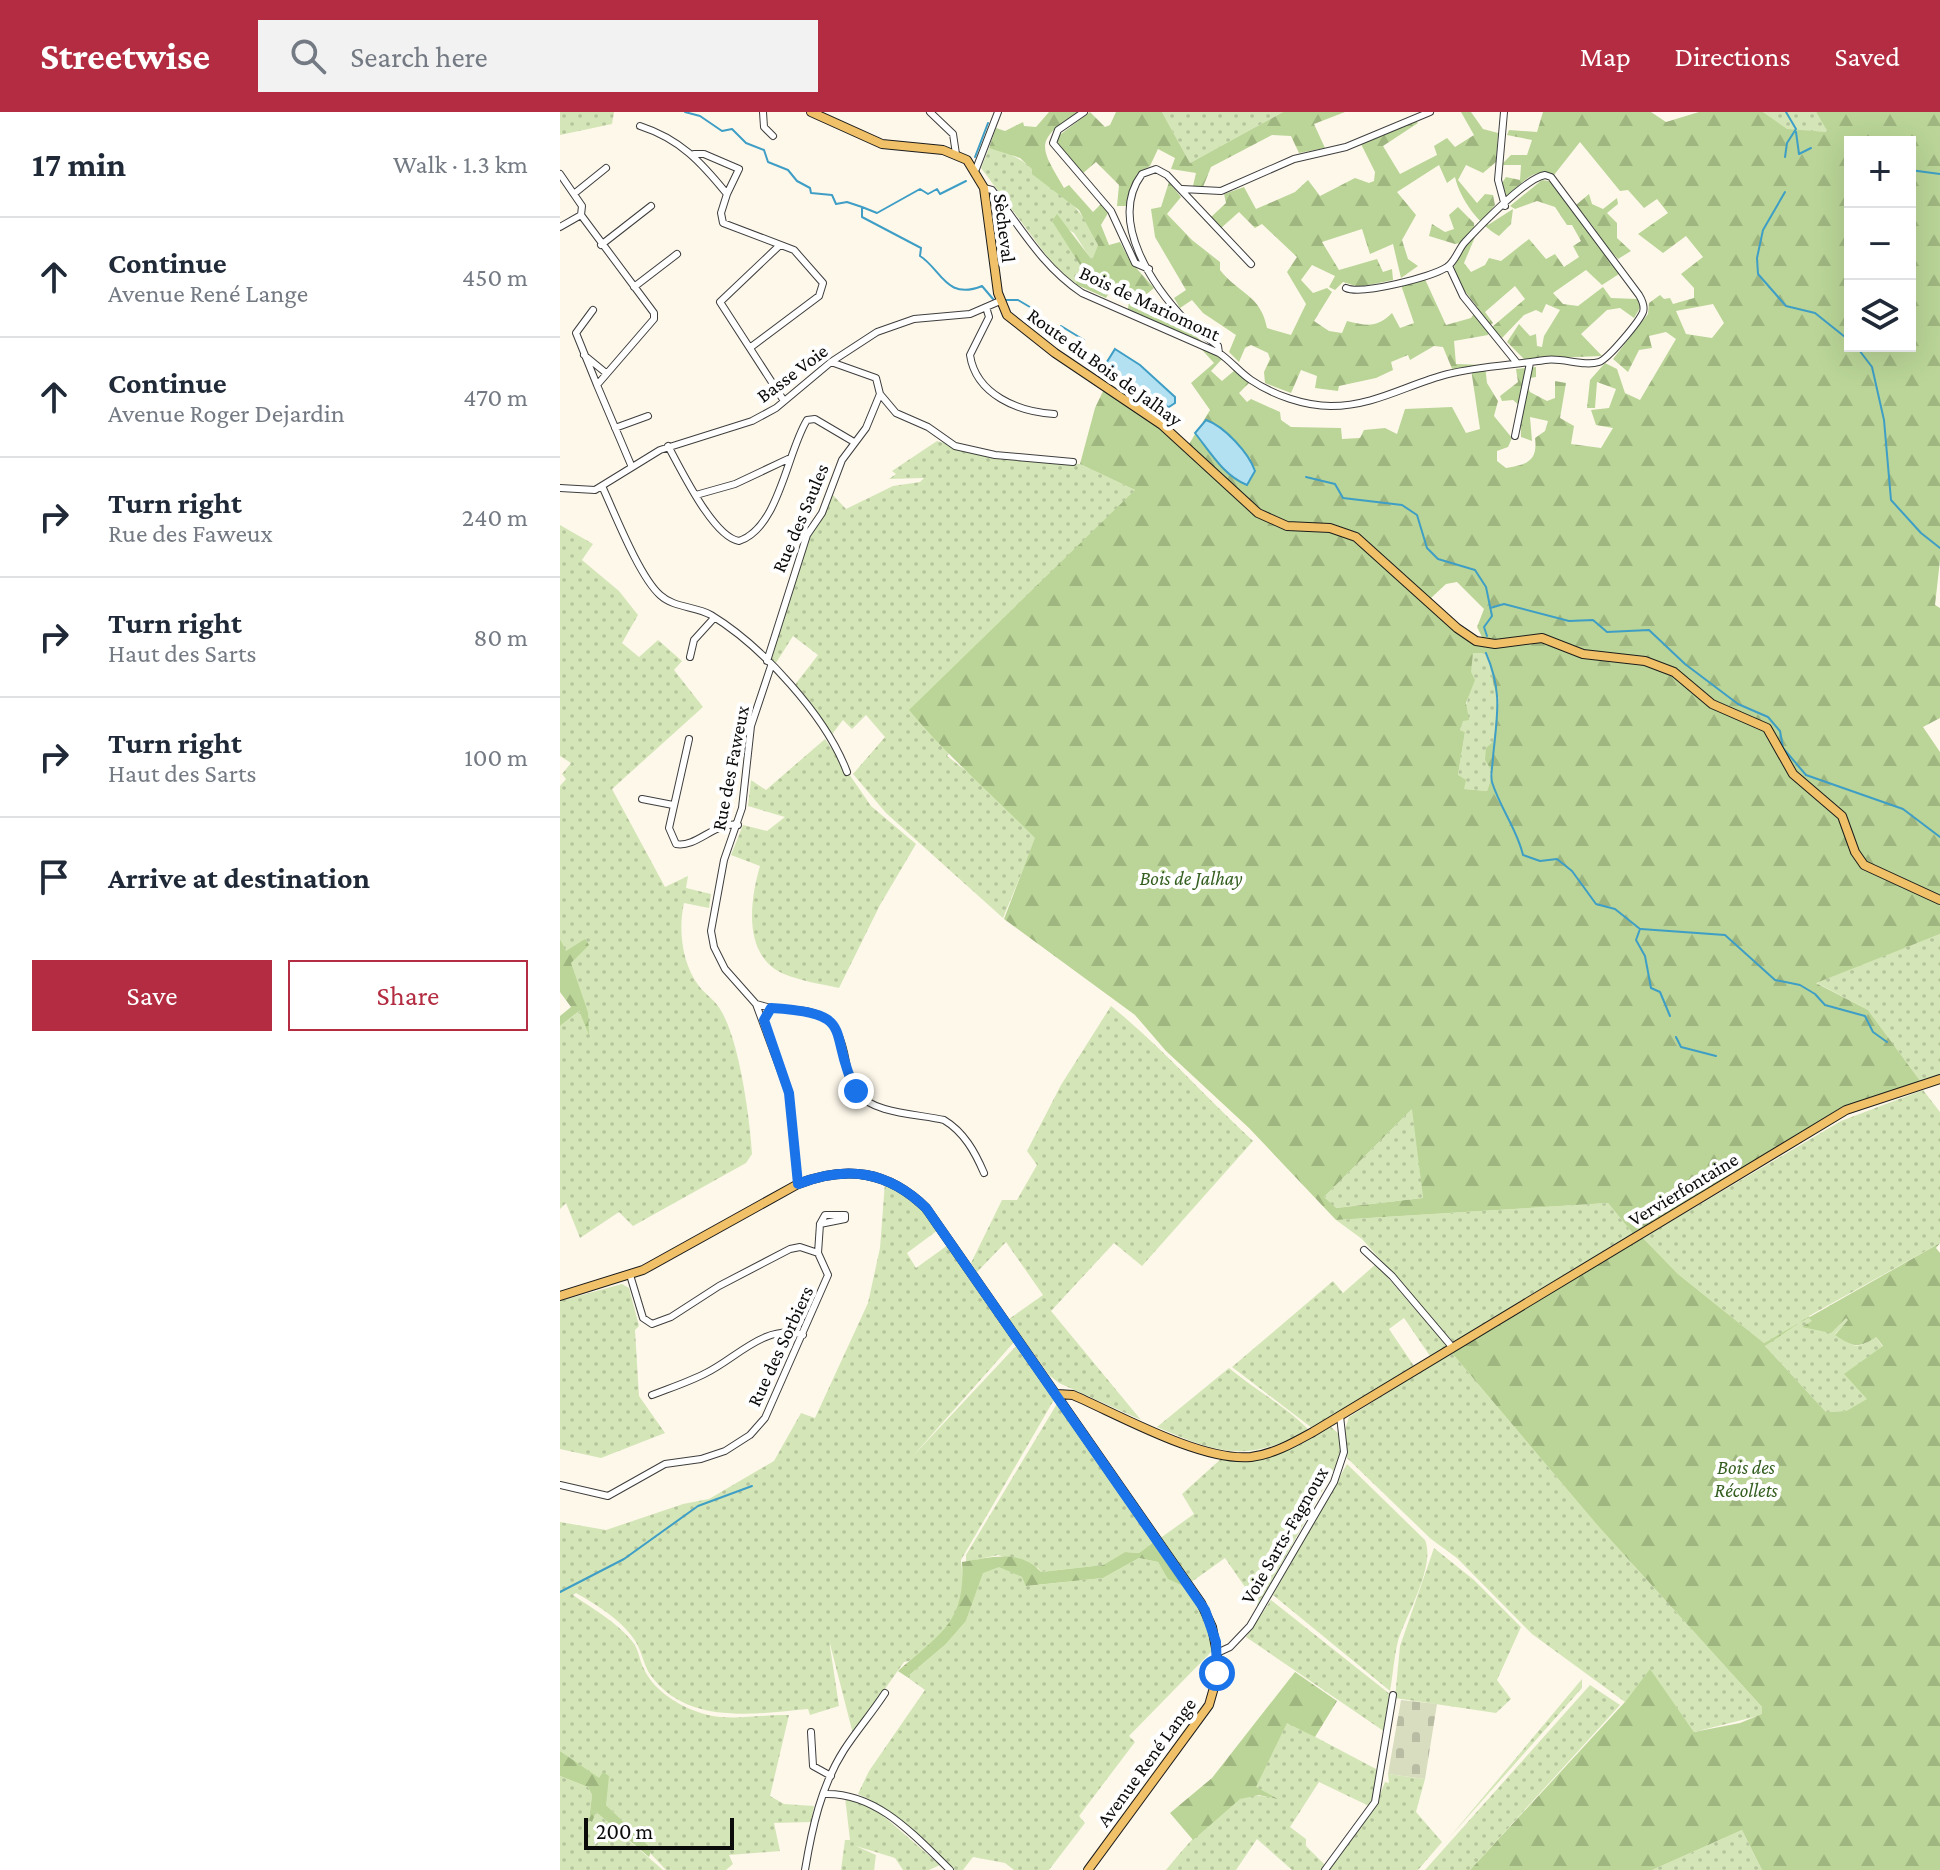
<!DOCTYPE html>
<meta charset="utf-8">
<style>
:root{--surface:#fff;--page:#f2f2f3;--text:#1f2937;--muted:#747a83;--line:#e0e1e3;--accent:#b32c41}
body{margin:0;font-family:"Crimson Pro",serif;background:var(--page);color:var(--text)}
.controls{position:absolute;right:24px;top:24px;display:grid;overflow:hidden;border-radius:0px;box-shadow:0 8px 32px #0002}
.controls button{width:72px;height:72px;display:grid;place-items:center;padding:0;border:0;border-bottom:2px solid var(--line);background:var(--surface);color:var(--text);font:40px sans-serif}
.scale{position:absolute;left:24px;bottom:20px;width:150px;box-sizing:border-box;padding-left:8px;border:4px solid #0b0b0b;border-top:0;font-size:22px;line-height:28px;white-space:nowrap;color:#0b0b0b;-webkit-text-stroke:6px #fff;paint-order:stroke}
.stop{position:absolute;width:24px;height:24px;margin:-18px;border:6px solid #1a73e8;border-radius:50%;background:#fff}
.stop.end{background:#1a73e8;border-color:#fff;box-shadow:0 2px 8px #0008}
.list{margin:0;padding:0;list-style:none}
h2{display:flex;justify-content:space-between;align-items:center;height:104px;margin:0;padding:0 32px;font-size:34px}
h2 small{font-size:26px;font-weight:400;color:var(--muted)}
.list li{display:grid;grid-template-columns:52px 1fr auto;gap:24px;align-items:center;box-sizing:border-box;height:120px;padding:0 32px;border-top:2px solid var(--line)}
.list b{display:block;font-size:30px;white-space:nowrap}
.list p{margin:0;font-size:26px;white-space:nowrap;color:var(--muted)}
.list em{font-size:26px;font-style:normal;color:var(--muted)}
.actions{display:flex;gap:16px;padding:24px 32px}
.actions a{flex:1;padding:18px 0;border:2px solid var(--accent);border-radius:0px;text-align:center;font-size:28px;color:var(--accent)}
.actions .main{background:var(--accent);color:#fff}
.icon{flex:none;width:44px;height:44px;fill:none;stroke:currentColor;stroke-width:2;stroke-linecap:round;stroke-linejoin:round}
.map{position:relative;flex:none;width:1380px;height:1758px;overflow:hidden}
header{display:flex;align-items:center;gap:48px;box-sizing:border-box;height:112px;padding:0 40px;background:var(--accent);color:#fff}
header strong{font-size:38px}
nav{display:flex;gap:44px;margin-inline-start:auto;font-size:28px}
.search{width:560px;height:72px;background:var(--page);display:flex;align-items:center;gap:20px;box-sizing:border-box;padding:0 28px;border-radius:0px;color:var(--muted);font-size:30px}
main{display:flex}
aside{flex:1;background:var(--surface)}
.map>svg:first-child{display:block}
</style>
<header>
<strong>Streetwise</strong>
<div class="search"><svg class="icon" aria-label="search" viewBox="0 0 24 24"><circle cx="10" cy="10" r="6"/><path d="M15 15l6 6"/></svg>Search here</div>
<nav><a>Map</a><a>Directions</a><a>Saved</a></nav>
</header>
<main>
<aside>
<h2>17 min<small>Walk · 1.3 km</small></h2>
<ul class="list">
<li><svg class="icon" aria-label="ahead" viewBox="0 0 24 24"><path d="M12 20V5M6 11l6-6 6 6"/></svg><div><b>Continue</b><p>Avenue René Lange</p></div><em>450 m</em></li>
<li><svg class="icon" aria-label="ahead" viewBox="0 0 24 24"><path d="M12 20V5M6 11l6-6 6 6"/></svg><div><b>Continue</b><p>Avenue Roger Dejardin</p></div><em>470 m</em></li>
<li><svg class="icon" aria-label="right" viewBox="0 0 24 24"><path d="M7 20v-9h11M14 6l5 5-5 5"/></svg><div><b>Turn right</b><p>Rue des Faweux</p></div><em>240 m</em></li>
<li><svg class="icon" aria-label="right" viewBox="0 0 24 24"><path d="M7 20v-9h11M14 6l5 5-5 5"/></svg><div><b>Turn right</b><p>Haut des Sarts</p></div><em>80 m</em></li>
<li><svg class="icon" aria-label="right" viewBox="0 0 24 24"><path d="M7 20v-9h11M14 6l5 5-5 5"/></svg><div><b>Turn right</b><p>Haut des Sarts</p></div><em>100 m</em></li>
<li><svg class="icon" aria-label="arrive" viewBox="0 0 24 24"><path d="M6 21V4h12l-3 4 3 4H6"/></svg><div><b>Arrive at destination</b></div></li>
</ul>
<div class="actions"><a class="main">Save</a><a>Share</a></div>
</aside>
<div class="map">
<svg width="1380" height="1758" viewBox="0 0 1380 1758">
<defs>
<pattern id="grass-dots" width="8" height="8" patternUnits="userSpaceOnUse" patternTransform="scale(2)"><rect width="8" height="8" fill="#d4e6b7"/><path d="M2 2h.1M6 6h.1" fill="none" stroke="#b5c49c" stroke-width="1.8" stroke-linecap="round"/></pattern>
<pattern id="forest-firs" width="22" height="20" patternUnits="userSpaceOnUse" patternTransform="scale(2)"><rect width="22" height="20" fill="#bad597"/><path d="M5 1l3.5 6h-7zM16 11l3.5 6h-7z" fill="#9fb681"/></pattern>
<pattern id="cemetery-stones" width="16" height="16" patternUnits="userSpaceOnUse" patternTransform="scale(2)"><rect width="16" height="16" fill="#d7ddbe"/><path d="M2 7V4a2 2 0 0 1 4 0v3zM10 15v-3a2 2 0 0 1 4 0v3z" fill="#b7bca2"/></pattern>
</defs>
<rect width="100%" height="100%" fill="#fef8eb"/>
<path fill="url(#grass-dots)" d="M0 0H54L52 12 0 23Z
M602 0H723L630 51Z
M1203 0H1256L1269 20 1227 18Z
M429 36C465 39 529 99 538 133L532 149 514 121 492 108 525 159 515 172 492 151 421 56Z
M377 329 436 346 520 352 575 378 387 644 422 671 476 726 443 806 326 701 293 662 325 625 306 603 292 617 283 608 270 625 234 574 258 543 233 524 214 554 209 549 249 424 272 382 286 397 333 374 360 370 364 366 329 367 336 362 332 359Z
M0 413 33 432 22 448 59 479 78 503 62 531 79 545 98 528 122 549 114 558 143 595 52 677 105 775 128 764 126 776 151 782 149 796 124 791C118 817 122 852 139 874 145 882 155 888 160 897 179 926 190 1007 192 1042L186 1051 73 1114 59 1100 20 1126 6 1091 0 1097V914L19 899 28 920V900L0 827V674L6 667 2 662 11 651 0 644Z
M912 541H927C934 555 930 575 939 586L930 653 933 661 927 679 903 677 898 663 905 620 900 618 909 582Z
M265 627 311 694 356 732 320 793 279 876C261 872 241 869 224 862 182 844 190 788 200 754L171 743 183 713 207 719 225 705 188 694 191 668 206 678Z
M1380 822V963L1361 970 1308 898 1255 870Z
M551 894C602 935 645 985 693 1029L582 1154 554 1131 491 1199 581 1308 499 1271 489 1263 449 1207 483 1183 446 1130 417 1160 411 1151 442 1088H457L477 1053 467 1039 501 973Z
M1363 978 1380 1000V1131L1249 1204 1252 1208 1286 1205 1289 1208 1275 1222C1293 1235 1298 1239 1315 1224L1323 1235 1285 1263 1308 1287 1286 1299 1266 1300 1205 1234 1217 1224 1204 1231 1118 1162 1083 1126 1281 1009Z
M853 996 863 1086 775 1096 764 1085Z
M325 1070C349 1083 363 1096 378 1118L347 1141 356 1156 388 1133 455 1229 352 1345 456 1234 495 1286 401 1448 404 1480 397 1500 377 1527 349 1549 344 1550 293 1622 269 1528 279 1594 250 1603 248 1597C196 1602 128 1613 92 1565 84 1555 83 1543 77 1532 66 1511 36 1492 16 1481L13 1483C33 1497 55 1509 72 1529 79 1537 79 1548 84 1557 95 1581 124 1597 148 1603 175 1609 203 1602 229 1603L210 1684 224 1692 254 1694 251 1710 214 1711 220 1739 169 1743 173 1752 166 1758H106L90 1741 92 1737 46 1693 39 1667 0 1639V1410L46 1418 123 1392 149 1387 214 1349 241 1301 255 1306 308 1191 320 1136Z
M1048 1091 1074 1123 894 1231 802 1127 776 1108Z
M816 1152 888 1235 870 1244 844 1206 829 1217 854 1254 752 1316 672 1255 773 1169 783 1181Z
M62 1172 69 1176 79 1214 75 1218 79 1284 105 1321 41 1346 0 1337V1189Z
M891 1240 1038 1414 1202 1595V1603L1134 1620 1090 1558 1065 1590 972 1522 897 1446 871 1427 787 1346 785 1317 789 1305Z
M669 1256C695 1278 726 1294 749 1318 687 1351 659 1342 597 1315Z
M498 1290 595 1429 579 1441 565 1440 543 1453 481 1460 478 1456 438 1443 406 1450V1443Z
M770 1314 780 1323 781 1345 698 1494 665 1446 630 1471 599 1427 634 1402 622 1382 662 1346 685 1347Z
M787 1352 865 1428C876 1454 846 1503 838 1529 834 1545 833 1563 830 1579L713 1483Z
M874 1436 914 1468 961 1515 937 1568 951 1587 936 1601 835 1586 840 1534Z
M579 1446 598 1450C608 1467 611 1464 625 1475 642 1488 650 1518 653 1538L569 1624 575 1630 519 1704 525 1711 489 1758H454L445 1751 413 1745 403 1758H395L321 1694 298 1682 309 1659 365 1578 347 1565 386 1532 406 1509 423 1460 439 1454 462 1465 467 1474 543 1466Z
M711 1488 831 1583 825 1620 686 1525Z
M1022 1567V1576L889 1726Z
M1030 1573 1060 1593 910 1758H865Z
M727 1610 818 1658 816 1677 809 1694 759 1670 730 1715 746 1727V1734L766 1754 762 1758H732L697 1727 676 1758H606C626 1734 652 1702 680 1687 692 1681 705 1684 717 1687L695 1676Z
M828 1662 865 1667 856 1700 882 1730 858 1758H769L814 1697 825 1670 829 1671Z
M0 1664 28 1675 32 1683 29 1708 36 1700 103 1758H0Z
M285 1685 313 1695 380 1753 369 1758H343L335 1746 296 1734 316 1743 314 1758H281L285 1728H290Z
M1182 1718 1202 1758H1092Z"/>
<path fill="url(#forest-firs)" fill-rule="evenodd" d="M489 0H518C473 29 480 35 504 76L509 73 533 100 541 92 548 101 541 113 549 133 560 130 570 149 594 176 582 186 581 198 595 206 607 199 662 247 651 259 662 269 675 258 689 271 679 281 687 290 691 287 720 300 721 308 731 315 781 316 782 327 800 326 804 318 825 316 837 322 845 297 892 295 906 321 920 317 911 257 893 259 883 235 874 234 850 248 848 243 831 250 833 258 816 266 779 274 778 279 755 276 757 264 741 258 731 281 705 271 704 260 710 247 708 241 691 233 685 236 679 250 669 240 676 223 643 201 632 188 620 196 614 186 626 178 595 125 591 97 601 95 609 70 621 85 607 102 632 128 660 150V158C679 182 701 183 707 216L731 223 746 192 727 160 737 145 702 112 695 116 679 100 660 117 650 106 666 91 664 82 684 75 696 97 735 80 748 68 760 84 795 66 809 71 814 69 815 60 801 32 855 8 858 11 823 34 840 62 877 43 874 34 887 26 895 35 914 23 901 0H911L923 17 938 21 936 50 923 61 906 53 898 68 917 91 925 82 933 83 935 93 924 107 928 113 953 97 951 112 939 124C919 113 900 87 895 65L887 71 879 53 837 80 856 103 842 128 848 147 858 154 841 166 833 132 810 142 802 117 762 130 779 158 817 147 823 160 832 157 833 168 799 175 783 170 775 178 769 175 775 164 752 153 741 168 753 181 767 176 772 180 754 209 769 219 782 221 787 209C807 214 817 216 832 201L840 216 854 211 841 173 864 165 886 213 911 206 918 196 900 173 894 155 907 130 895 132 869 124 872 112 885 120 894 117 889 103 898 95 914 111 915 125 904 151 911 160 925 153 929 146 941 149 969 127 986 147 995 142 1004 155 1019 145 1013 134 1021 129 1012 113H1007L995 95 977 89 955 97 950 94 982 68 989 69 1031 122 1035 117 1016 93 1029 82 1032 92 1043 97 1057 86 1058 92 1047 101 1057 111V126L1071 139 1058 147 1042 130 1041 135 1059 162 1042 173 1026 158 993 181 1003 192 1018 194 1043 175 1051 186 1077 187 1081 194 1074 206 1060 196 1047 198 1021 222 1042 244 964 247 947 230 959 212 970 224 976 222 977 234 982 235 984 224 1000 198 986 192 982 201 976 198 964 203 942 226 932 215 965 187 955 174 925 200 933 211 930 213 920 201 916 203 929 216 928 223 894 229 896 252 925 253 927 271 938 289 934 304 952 326 948 335 937 339V349L946 356C967 353 978 349 975 326L985 319 988 309 970 305 972 329 961 325 960 294 953 288 942 289 940 284 958 270 956 257 976 255V265L964 267 970 280 987 289 995 286V269L1006 271 1000 306 1014 314 1011 332 1041 336 1053 316 1036 313 1031 298 1049 296 1056 277 1037 270 1035 296H1027L1030 268 1045 251 1057 257 1065 281 1080 288 1116 227 1106 220 1089 224 1092 236 1079 238 1068 260 1053 247 1088 202 1089 191 1100 183 1104 187 1110 186 1113 192 1134 186V176L1121 162 1143 145 1126 124 1103 141 1078 122 1108 101 1097 87 1084 96 1068 78 1060 79 1020 30 994 63C974 54 961 72 947 85L942 71 946 65 960 68 961 53H941L951 43H967L972 28 947 23 949 18 977 20 983 0H1091L1106 10 1139 0H1203L1227 17 1268 20 1256 0H1380V448L1375 493 1380 496V606L1363 615 1380 640V822L1256 871 1308 898 1361 970 1284 994 1074 1123 1048 1091 776 1108 689 1016 606 939 575 903 444 807 475 726C433 683 388 645 349 598L575 378 520 352 535 296 545 275 628 334 635 322 658 351 691 347 646 308 642 311 650 298 631 271 654 251 634 229 568 197 570 183 553 174 546 186 515 172 524 159 492 109 497 102 532 148 538 133 519 98 472 62V57L460 46 429 36 436 16 445 19 463 10 464 14 476 15ZM1290 30H1350V234H1290ZM1153 192 1164 211 1152 226 1126 222 1116 199ZM897 470 924 497 917 515 923 527 912 524 871 486 886 472ZM913 541H927C934 555 930 575 939 586L933 630 926 636 925 648 933 661 927 679 904 677 906 668 898 663 905 620 900 618 903 609 909 608 906 591 915 568 911 560ZM852 997 863 1086 776 1096 764 1085Z
M530 0 545 15 550 13 556 0H602L630 51 723 0H785L754 12 765 36 739 41 731 24 712 23 651 55 643 75 633 74 636 61 611 57 615 46 598 37 590 54 577 62 567 94H557L559 73 536 50 522 62 498 32 497 25Z
M0 827 6 839 25 827 29 833 11 851 28 900 29 923 19 899 0 914V904L11 895 0 880Z
M1083 1126 1118 1162 1204 1231 1380 1131 1376 1136 1380 1141V1758H1202L1182 1718 1092 1758H910L1065 1590 1090 1557 1134 1620 1180 1611 1202 1602V1595L1038 1414 891 1240ZM1248 1205 1252 1209 1242 1215 1271 1221 1286 1206 1288 1208 1275 1223C1293 1235 1298 1237 1316 1225L1323 1234 1284 1262 1307 1287 1286 1299 1266 1300 1205 1234Z
M595 1429 626 1475 608 1467 598 1450 579 1446 543 1466 466 1474 462 1465 439 1455 423 1461 406 1509 386 1532 347 1565 338 1559C379 1522 406 1511 402 1450 428 1446 460 1436 481 1460L543 1453 565 1440 579 1441Z
M735 1560 777 1589 755 1625 727 1611 696 1675 718 1687 699 1683 680 1687 633 1728 610 1701 652 1666Z
M0 1639 39 1666 43 1660 49 1664 46 1693 92 1737 89 1745 36 1700 32 1710 29 1708 32 1683 28 1675 0 1664Z"/>
<path fill="url(#cemetery-stones)" d="M841 1588 877 1592 865 1667 828 1662Z"/>
<path fill="#b3e1f2" stroke="#3e9ec5" stroke-width="2" d="M555 237 580 253 615 285V291L609 295 599 292 540 261Z
M646 308C664 314 689 341 695 359L687 373C664 364 650 340 635 321Z"/>
<g fill="none" stroke-linecap="round" stroke-linejoin="round">
<path stroke="#3e9ec5" stroke-width="2" d="M125 0 140 4 162 19 172 17 186 31 204 38 208 50 228 58 237 69 250 76 251 81 272 83 276 92 287 90 302 95V105L361 136 360 144C381 157 386 189 422 174L433 187
M1236 20 1239 42 1251 36
M415 45 428 11
M1225 45 1227 31 1236 17 1226 0
M1350 58 1380 62
M1225 80 1203 118 1197 146 1198 162 1226 194 1255 201 1290 229
M302 95 317 101 360 77 368 82 377 77 380 82 406 69
M446 188H458L480 201
M501 214 524 228
M1296 234 1312 255 1324 308 1331 388 1361 421 1380 436
M746 365 775 372 783 386 842 393 857 403 867 436 878 447 915 458 926 475 932 504 924 515 927 524
M930 496 944 492 1009 509 1033 508 1047 520 1089 518 1125 552 1178 592 1208 605 1220 619 1223 636 1246 663 1343 697 1380 725
M926 541C943 581 937 603 933 645 933 652 930 663 932 670 940 696 957 717 963 743L980 749 997 747 1012 759 1036 792 1055 797 1080 817 1076 828 1085 844 1091 876 1100 880 1110 904
M1081 817 1165 823 1215 868 1240 873 1255 882 1265 893 1305 904 1313 920 1327 930
M1116 925 1121 935 1156 944
M0 1480 64 1447 138 1394 192 1374"/>
<g stroke="#3e3e3e" stroke-width="8">
<path id="minor" d="M203 0 204 15 213 24
M370 0 393 22 396 42
M524 0 498 18 493 31 551 99 575 151 589 157
M944 0 938 68 945 94
M80 14C120 27 141 50 167 82L161 101 163 111 234 138 263 171 259 184 191 235
M134 42H144L179 57 167 82
M416 57 438 0
M0 62 22 94 21 103
M424 76 432 78C461 116 482 154 522 181L659 241C671 249 679 260 691 268 713 283 745 294 771 294 815 294 848 272 888 262 920 254 953 253 985 248 1002 245 1023 255 1039 250 1048 247 1079 210 1083 200 1085 194 1082 188 1079 183L991 65 985 63C966 66 920 114 905 130 899 136 895 150 887 155 872 165 802 183 786 176
M622 77 661 79 734 47 786 35 870 0
M15 81 46 56
M0 115 21 103 94 201V207L37 273 71 353
M41 133 91 94
M220 133 160 190 224 289
M889 154 903 184 957 251
M74 175 117 142
M426 195 429 205 410 243C416 283 459 300 494 302
M33 198 16 221 37 273
M659 241 658 234C649 226 637 220 628 211 594 176 547 109 582 62L596 57 607 63 691 152
M24 243 46 261
M320 282 336 301 368 315 395 334 435 343 513 350
M55 316 88 304
M955 324 970 251
M108 334C121 357 153 425 179 429 219 416 227 340 247 308L255 307 294 330
M42 374C55 402 79 464 100 483 114 496 135 494 151 503 202 534 266 604 287 660
M0 376 35 378 100 338 192 309 216 296 271 250 317 220 354 207 410 202 440 189
M136 383 175 372 228 347
M130 545 134 528 154 506
M207 549 247 423 262 401 282 348 306 316 320 282 316 266 271 250
M129 627 109 716 116 732C137 736 155 709 178 713
M82 687 113 693
M196 892 165 857 154 835 151 819 164 748 182 696 191 614 211 554
M211 896C259 899 277 899 286 950 288 960 289 971 296 980 313 1002 359 1002 384 1008 404 1020 415 1040 424 1061
M204 908 211 896 196 892 229 981 238 1072
M804 1138 832 1164 893 1236
M258 1141 260 1112 285 1107V1103H265L260 1112
M92 1283C110 1276 129 1270 146 1261 177 1246 205 1211 243 1223
M0 1373 48 1384 105 1352 141 1347 165 1339 190 1323 205 1306 268 1163 258 1141 240 1135 230 1137 159 1174 111 1205 92 1212 83 1206 70 1163
M657 1541 670 1535 690 1514 774 1370 784 1340 780 1304
M251 1620 253 1654 271 1664
M264 1682C317 1680 355 1724 390 1758
M245 1758C252 1716 261 1674 284 1638 297 1618 312 1601 325 1581
M765 1758 815 1690 833 1583"/>
</g>
<g stroke="#1c1c1c" stroke-width="10">
<path id="major" d="M251 0 322 32 383 38 407 48 424 76 438 181 447 203 495 241 602 313 698 401 727 414 770 416 796 425 897 516 916 529 935 532 982 526 1023 542 1085 549 1114 560 1152 592 1207 616 1233 662 1282 704 1295 740 1304 753 1380 788
M0 1184 83 1158 238 1072C287 1053 328 1059 366 1096L641 1491 652 1515 657 1541V1565L649 1593 528 1758
M497 1282 513 1283C559 1303 642 1350 691 1345 714 1342 733 1331 753 1320L1286 998 1380 967"/>
</g>
<use href="#minor" stroke="#fff" stroke-width="6"/>
<use href="#major" stroke="#f0c168" stroke-width="8"/>
</g>
<g fill="none" stroke-linecap="round" stroke-linejoin="round">
<path stroke="#1a73e8" stroke-width="10" d="M296 979C266 920 300 901 211 896L204 908 229 981 238 1072C287 1053 328 1059 366 1096L645 1498 656 1530 657 1561"/>
</g>
<g text-anchor="middle" dominant-baseline="central" stroke-width="8" stroke-linejoin="round" paint-order="stroke">
<g font-size="20" fill="#0b0b0b" stroke="#fff">
<text transform="translate(445 116) rotate(83)">Sècheval</text>
<text transform="translate(590 191) rotate(25)">Bois de Mariomont</text>
<text transform="translate(545 255) rotate(36)">Route du Bois de Jalhay</text>
<text transform="translate(232 261) rotate(-37)">Basse Voie</text>
<text transform="translate(240 406) rotate(-67)">Rue des Saules</text>
<text transform="translate(170 656) rotate(-79)">Rue des Faweux</text>
<text transform="translate(1123 1077) rotate(-31)">Vervierfontaine</text>
<text transform="translate(220 1234) rotate(-65)">Rue des Sorbiers</text>
<text transform="translate(724 1423) rotate(-60)">Voie Sarts-Fagnoux</text>
<text transform="translate(586 1650) rotate(-54)">Avenue René Lange</text>
</g>
<g font-size="20" font-style="italic" fill="#345f20" stroke="#fff">
<text x="631" y="766">Bois de Jalhay</text>
<text x="1186" y="1355">Bois des<tspan x="1186" dy="23">Récollets</tspan></text>
</g>
</g>
</svg>
<div class="controls">
<button>+</button>
<button>−</button>
<button><svg class="icon" aria-label="layers" viewBox="0 0 24 24"><path d="M12 4l9 5-9 5-9-5zM3 14l9 5 9-5"/></svg></button>
</div>
<div class="scale">200 m</div>
<div class="stop" style="left:657px;top:1561px"></div>
<div class="stop end" style="left:296px;top:979px"></div>
</div>
</main>
